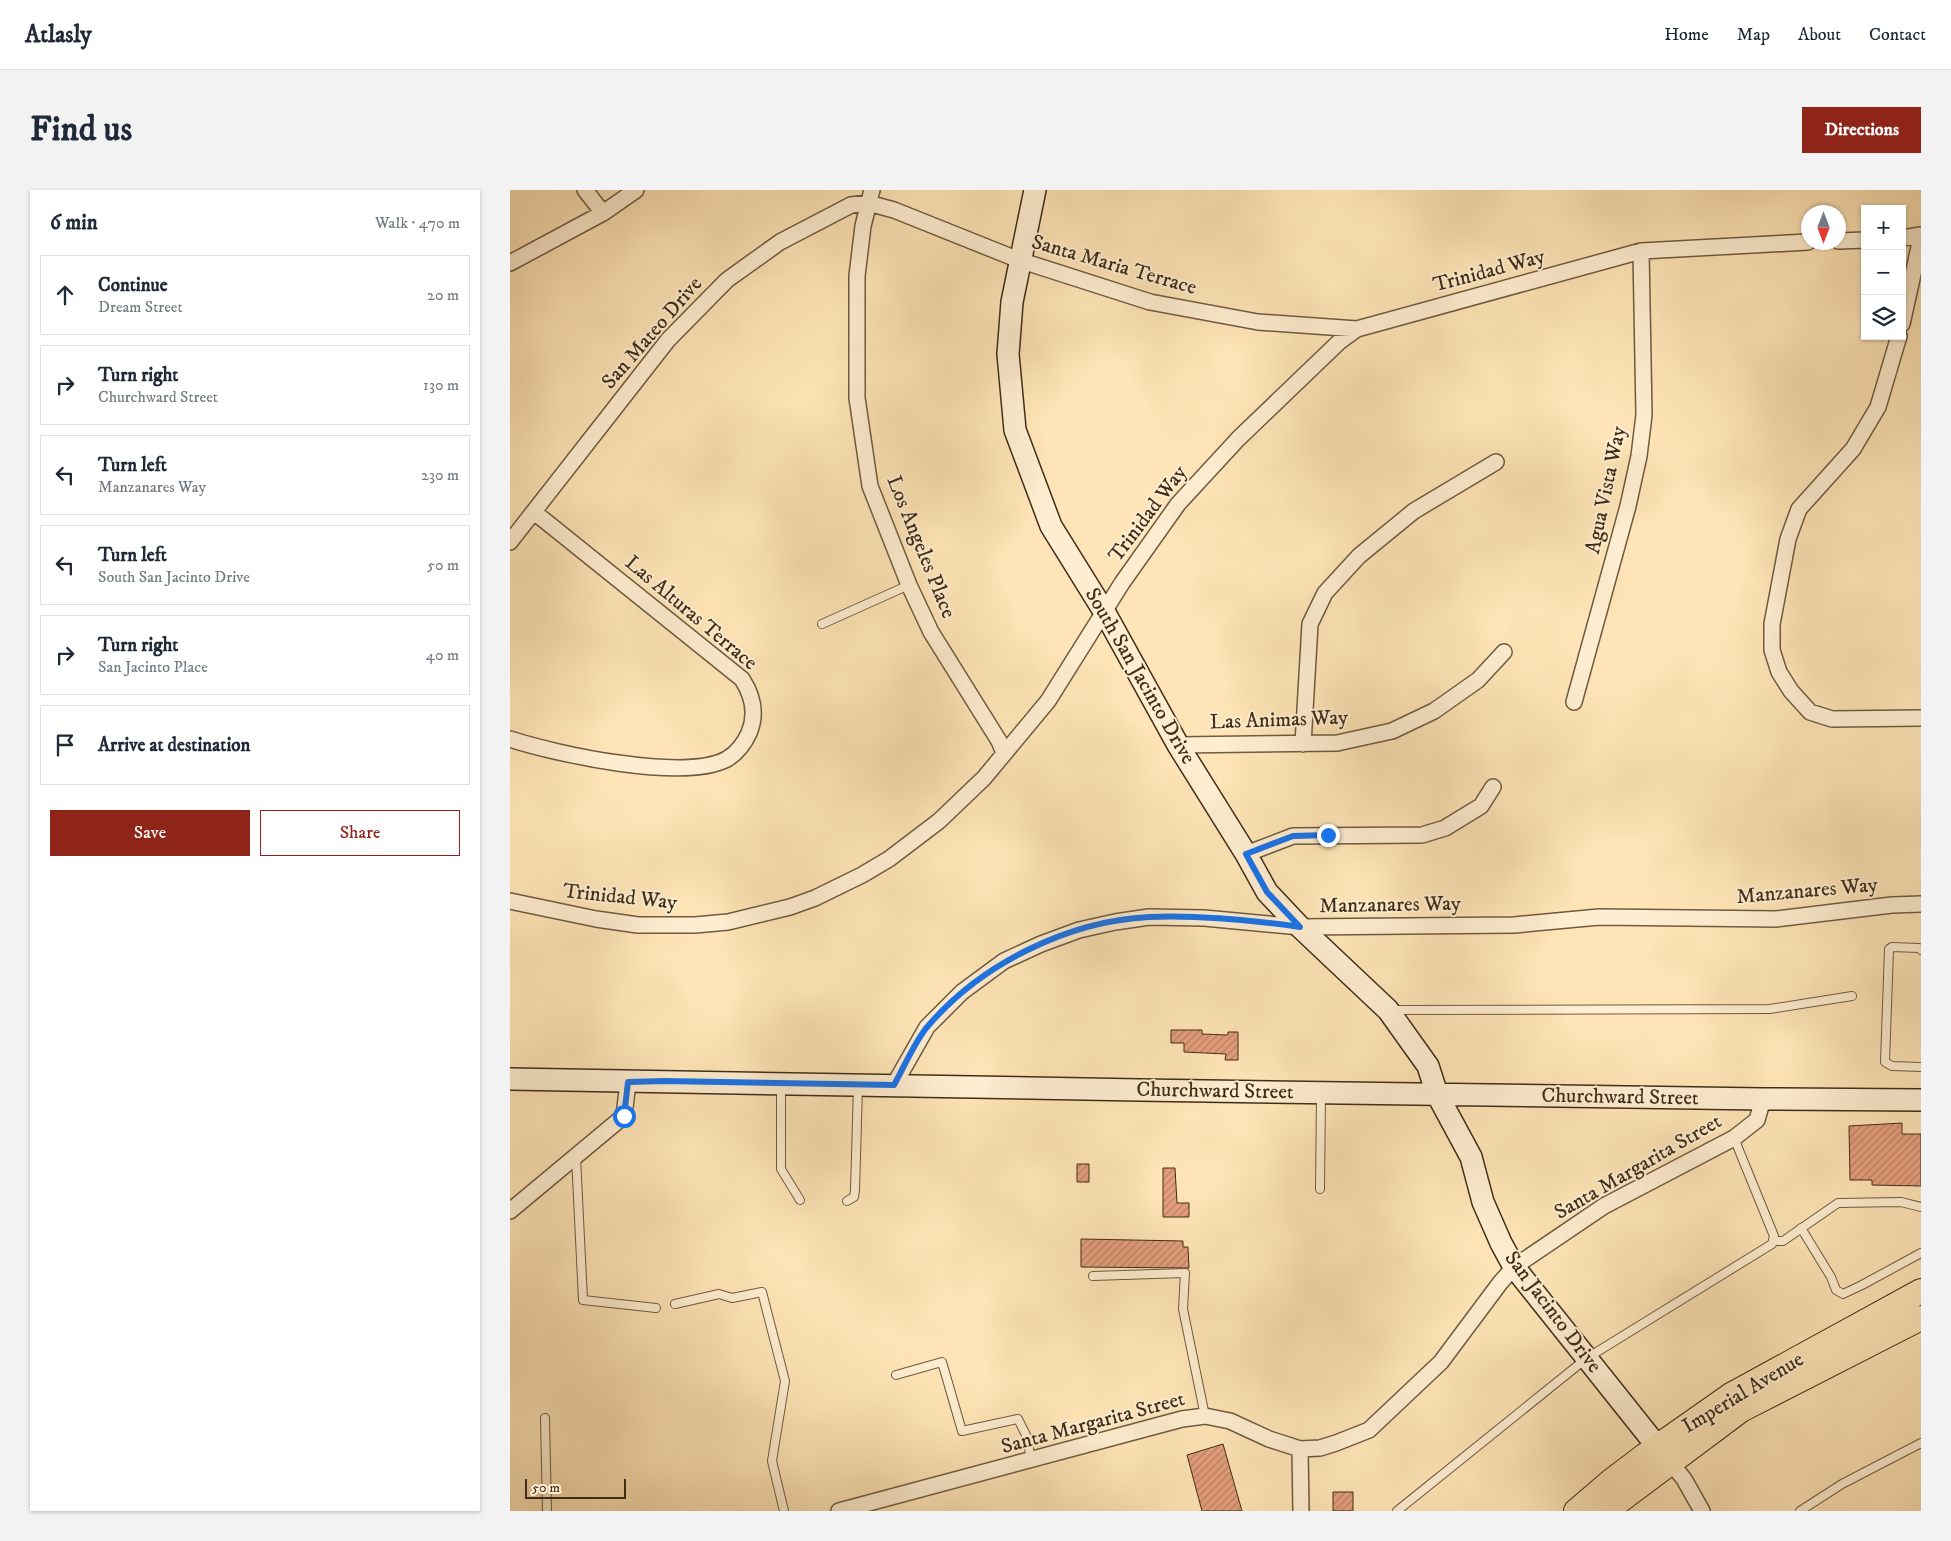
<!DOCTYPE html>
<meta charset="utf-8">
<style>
:root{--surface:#fff;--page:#f2f2f3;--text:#1f2937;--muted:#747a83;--line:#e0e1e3;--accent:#8f2418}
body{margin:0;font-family:"IM FELL DW Pica",serif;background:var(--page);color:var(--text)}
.controls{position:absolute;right:15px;top:15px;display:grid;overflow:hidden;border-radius:0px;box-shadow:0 1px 4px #0004}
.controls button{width:45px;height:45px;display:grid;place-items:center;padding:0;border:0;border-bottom:1px solid var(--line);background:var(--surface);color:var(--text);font:25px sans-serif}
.compass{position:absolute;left:1291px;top:15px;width:45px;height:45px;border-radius:50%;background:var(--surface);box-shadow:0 1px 4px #0004;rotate:180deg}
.scale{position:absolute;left:15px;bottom:12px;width:101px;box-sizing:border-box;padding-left:5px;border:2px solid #3f2d17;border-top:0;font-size:14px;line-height:18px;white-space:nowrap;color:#3f2d17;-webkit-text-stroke:4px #feedd0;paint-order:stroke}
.stop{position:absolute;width:15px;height:15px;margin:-11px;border:4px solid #1a73e8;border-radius:50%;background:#fff}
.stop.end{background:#1a73e8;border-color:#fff;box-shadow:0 1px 5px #0008}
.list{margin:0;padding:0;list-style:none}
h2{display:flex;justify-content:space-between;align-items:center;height:65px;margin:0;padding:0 20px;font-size:21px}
h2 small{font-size:16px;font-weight:400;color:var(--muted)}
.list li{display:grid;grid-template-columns:32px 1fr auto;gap:15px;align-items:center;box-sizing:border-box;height:80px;margin:0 10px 10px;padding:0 10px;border:1px solid var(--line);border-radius:0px}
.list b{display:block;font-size:19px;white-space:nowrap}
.list p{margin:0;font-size:16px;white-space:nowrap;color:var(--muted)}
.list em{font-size:16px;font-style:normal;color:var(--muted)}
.actions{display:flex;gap:10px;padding:15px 20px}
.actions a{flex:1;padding:11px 0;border:1px solid var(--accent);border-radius:0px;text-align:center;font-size:18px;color:var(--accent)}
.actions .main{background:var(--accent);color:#fff}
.icon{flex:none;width:28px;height:28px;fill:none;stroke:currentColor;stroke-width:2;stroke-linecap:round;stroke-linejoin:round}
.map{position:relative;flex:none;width:1411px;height:1321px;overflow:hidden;border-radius:0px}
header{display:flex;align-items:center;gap:30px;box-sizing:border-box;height:70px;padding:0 25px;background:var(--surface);border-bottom:1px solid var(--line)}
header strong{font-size:24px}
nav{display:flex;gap:28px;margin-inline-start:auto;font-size:18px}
.intro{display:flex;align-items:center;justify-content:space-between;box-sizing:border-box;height:120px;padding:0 30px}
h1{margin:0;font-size:35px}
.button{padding:12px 22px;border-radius:0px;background:var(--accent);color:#fff;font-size:18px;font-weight:700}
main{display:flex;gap:30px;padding:0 30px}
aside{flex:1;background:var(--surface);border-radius:0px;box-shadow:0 1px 4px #0004}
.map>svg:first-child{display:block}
</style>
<header>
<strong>Atlasly</strong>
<nav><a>Home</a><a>Map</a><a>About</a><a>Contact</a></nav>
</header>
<div class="intro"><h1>Find us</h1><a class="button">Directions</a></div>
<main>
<aside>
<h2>6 min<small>Walk · 470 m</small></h2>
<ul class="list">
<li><svg class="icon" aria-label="ahead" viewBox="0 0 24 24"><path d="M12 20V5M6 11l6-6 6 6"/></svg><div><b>Continue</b><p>Dream Street</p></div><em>20 m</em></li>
<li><svg class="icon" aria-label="right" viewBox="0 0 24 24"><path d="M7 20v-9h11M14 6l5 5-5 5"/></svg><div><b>Turn right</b><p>Churchward Street</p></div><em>130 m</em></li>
<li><svg class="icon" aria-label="left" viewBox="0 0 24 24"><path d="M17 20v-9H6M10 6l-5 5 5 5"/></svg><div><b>Turn left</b><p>Manzanares Way</p></div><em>230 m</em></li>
<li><svg class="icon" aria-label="left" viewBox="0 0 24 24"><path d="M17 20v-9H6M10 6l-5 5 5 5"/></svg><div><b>Turn left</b><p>South San Jacinto Drive</p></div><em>50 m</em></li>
<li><svg class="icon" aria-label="right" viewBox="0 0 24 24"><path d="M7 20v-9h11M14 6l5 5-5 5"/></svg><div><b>Turn right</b><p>San Jacinto Place</p></div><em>40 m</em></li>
<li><svg class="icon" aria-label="arrive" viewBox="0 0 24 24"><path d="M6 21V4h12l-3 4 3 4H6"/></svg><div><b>Arrive at destination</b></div></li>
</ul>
<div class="actions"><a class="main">Save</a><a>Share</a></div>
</aside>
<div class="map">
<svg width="1411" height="1321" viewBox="0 0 1411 1321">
<defs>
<pattern id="building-hatch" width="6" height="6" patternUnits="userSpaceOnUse" patternTransform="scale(1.25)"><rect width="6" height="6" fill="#e59e7d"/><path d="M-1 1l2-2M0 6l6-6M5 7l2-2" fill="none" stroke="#bb8165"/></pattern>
</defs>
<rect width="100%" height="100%" fill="#fee4b6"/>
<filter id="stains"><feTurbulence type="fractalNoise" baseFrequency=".004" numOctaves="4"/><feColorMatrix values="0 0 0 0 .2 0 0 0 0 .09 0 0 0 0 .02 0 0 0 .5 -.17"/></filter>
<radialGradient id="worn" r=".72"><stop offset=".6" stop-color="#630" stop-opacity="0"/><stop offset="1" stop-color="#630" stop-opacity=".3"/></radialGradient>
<path fill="url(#building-hatch)" stroke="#3f2d17" d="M661 840H692V844L718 845V842H728V870H715L716 864 674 862V853H661Z
M1392 933V944H1411V996L1362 995V990H1340L1339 936Z
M567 974H579V992H567Z
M653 978H665L667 1013H679V1027H653Z
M571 1049 673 1051V1057H678L679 1078 571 1077Z
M713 1254 732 1321H692L677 1265Z
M823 1302H843V1321H823Z"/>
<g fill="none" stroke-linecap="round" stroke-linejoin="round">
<g stroke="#6f5b3f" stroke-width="10">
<path id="lane" d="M312 434 399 395
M1411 760 1409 758 1382 757 1379 759 1375 872 1382 876 1411 877
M883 820 1260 819 1342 806
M271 895V979L290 1010
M66 967 73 1110 146 1118
M810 999 811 905
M337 1011 344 1007 345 1000 348 896
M1291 1038 1321 1087 1326 1100 1333 1104 1352 1095 1411 1063
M1263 1051H1273L1328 1013 1391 1012 1411 1017
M583 1086 675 1083 673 1119 695 1226
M165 1114 209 1104 222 1108 252 1102 275 1191 262 1271 274 1321
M386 1185 432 1172 452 1241 508 1229 517 1247 521 1270
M35 1228 37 1321
M887 1321 1077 1168 1262 1054 1264 1046 1224 948
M1290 1321 1332 1294 1411 1253"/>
</g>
<g stroke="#6f5b3f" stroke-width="18">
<path id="street" d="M75 0 93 23
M362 0 353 36 347 86V208L360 296 399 395 421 442 489 551 494 563
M1392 48 1411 45
M1328 51 1355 50
M0 73 93 23 126 0
M1392 134 1411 48
M1389 146 1368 217 1343 259 1289 319 1278 349 1262 434V460L1269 482 1281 501 1300 522 1322 529 1411 528
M0 352 158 150 217 90 270 52 341 15 358 13 384 20 509 70 640 112 748 132 847 139
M1064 512 1118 316 1129 266 1134 225 1131 61
M0 549C46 564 174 592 217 569 227 563 234 554 239 543 247 524 243 506 232 489L24 322
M793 554 800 434 815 403 849 366 904 321 986 272
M668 555 827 553 882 541 924 521 968 490 994 462
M736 664 783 646 912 645 935 638 971 616 983 597
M0 711 86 729 128 735H185L218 732 280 717 305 708 352 685 379 669 429 631 474 588 538 511 612 393 668 314 728 249 829 152 847 139 1131 61 1298 52
M384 895 417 837 452 802 494 771 531 754 569 740 605 732 639 727 694 728 790 737 1004 735 1089 727 1266 729 1382 715 1411 714
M0 1021 114 926 118 892
M790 1259 791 1321
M1160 1272 1174 1289 1192 1321
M329 1321 672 1229 695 1226 720 1231 759 1249 790 1259 810 1258 826 1253 859 1240 931 1172 990 1093 1004 1077 1094 1016 1224 948 1247 930 1253 909"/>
</g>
<g stroke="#3f2d17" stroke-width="24">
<path id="secondary" d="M525 0 502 112 498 164 505 240 541 336 595 423 668 555 736 664 757 702 790 737 878 820 918 876 927 904 961 967 973 1012 991 1053 1004 1077 1158 1270
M0 889 630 900 1253 909 1411 910"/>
</g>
<g stroke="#3f2d17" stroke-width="26">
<path id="primary" d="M1066 1321 1101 1291 1134 1266 1221 1205 1411 1101
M1096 1321 1231 1220 1411 1128"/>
</g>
<use href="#lane" stroke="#feedd0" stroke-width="8"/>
<use href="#street" stroke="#feedd0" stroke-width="15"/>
<use href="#secondary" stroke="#feedd0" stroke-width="21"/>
<use href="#primary" stroke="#fee4b6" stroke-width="24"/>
</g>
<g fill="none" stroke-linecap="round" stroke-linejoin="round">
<path stroke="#1a73e8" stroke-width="6" d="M114 926 118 892 154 891 384 895C393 879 406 849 418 836 471 774 558 731 639 727 689 725 741 730 790 737L757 702 736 664 783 646 818 645"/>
</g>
<g text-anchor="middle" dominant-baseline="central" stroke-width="4" stroke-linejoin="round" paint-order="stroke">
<g font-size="21" fill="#3f2d17" stroke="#feedd0">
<text transform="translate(604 75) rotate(16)">Santa Maria Terrace</text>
<text transform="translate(979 81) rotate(-15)">Trinidad Way</text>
<text transform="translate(142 143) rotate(-49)">San Mateo Drive</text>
<text transform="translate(1096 300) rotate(-78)">Agua Vista Way</text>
<text transform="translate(638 324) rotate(-53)">Trinidad Way</text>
<text transform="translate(411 357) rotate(68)">Los Angeles Place</text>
<text transform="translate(181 423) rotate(40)">Las Alturas Terrace</text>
<text transform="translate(630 486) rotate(60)">South San Jacinto Drive</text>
<text transform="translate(769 530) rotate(-2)">Las Animas Way</text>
<text transform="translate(1297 701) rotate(-5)">Manzanares Way</text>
<text transform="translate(110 707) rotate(6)">Trinidad Way</text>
<text transform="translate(880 715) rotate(-1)">Manzanares Way</text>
<text transform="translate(705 901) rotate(1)">Churchward Street</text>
<text transform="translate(1110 907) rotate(1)">Churchward Street</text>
<text transform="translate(1128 977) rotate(-30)">Santa Margarita Street</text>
<text transform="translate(1043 1122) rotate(53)">San Jacinto Drive</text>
<text transform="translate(1233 1203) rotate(-31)">Imperial Avenue</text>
<text transform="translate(583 1233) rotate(-15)">Santa Margarita Street</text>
</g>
</g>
<rect width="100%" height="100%" filter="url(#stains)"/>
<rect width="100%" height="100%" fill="url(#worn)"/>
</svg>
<div class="controls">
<button>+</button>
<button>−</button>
<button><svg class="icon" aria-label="layers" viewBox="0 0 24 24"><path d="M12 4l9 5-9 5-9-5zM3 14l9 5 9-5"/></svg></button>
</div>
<svg class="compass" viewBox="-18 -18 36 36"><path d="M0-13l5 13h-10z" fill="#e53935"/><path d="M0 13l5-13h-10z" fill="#747a83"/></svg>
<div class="scale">50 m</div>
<div class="stop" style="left:114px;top:926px"></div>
<div class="stop end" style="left:818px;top:645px"></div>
</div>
</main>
